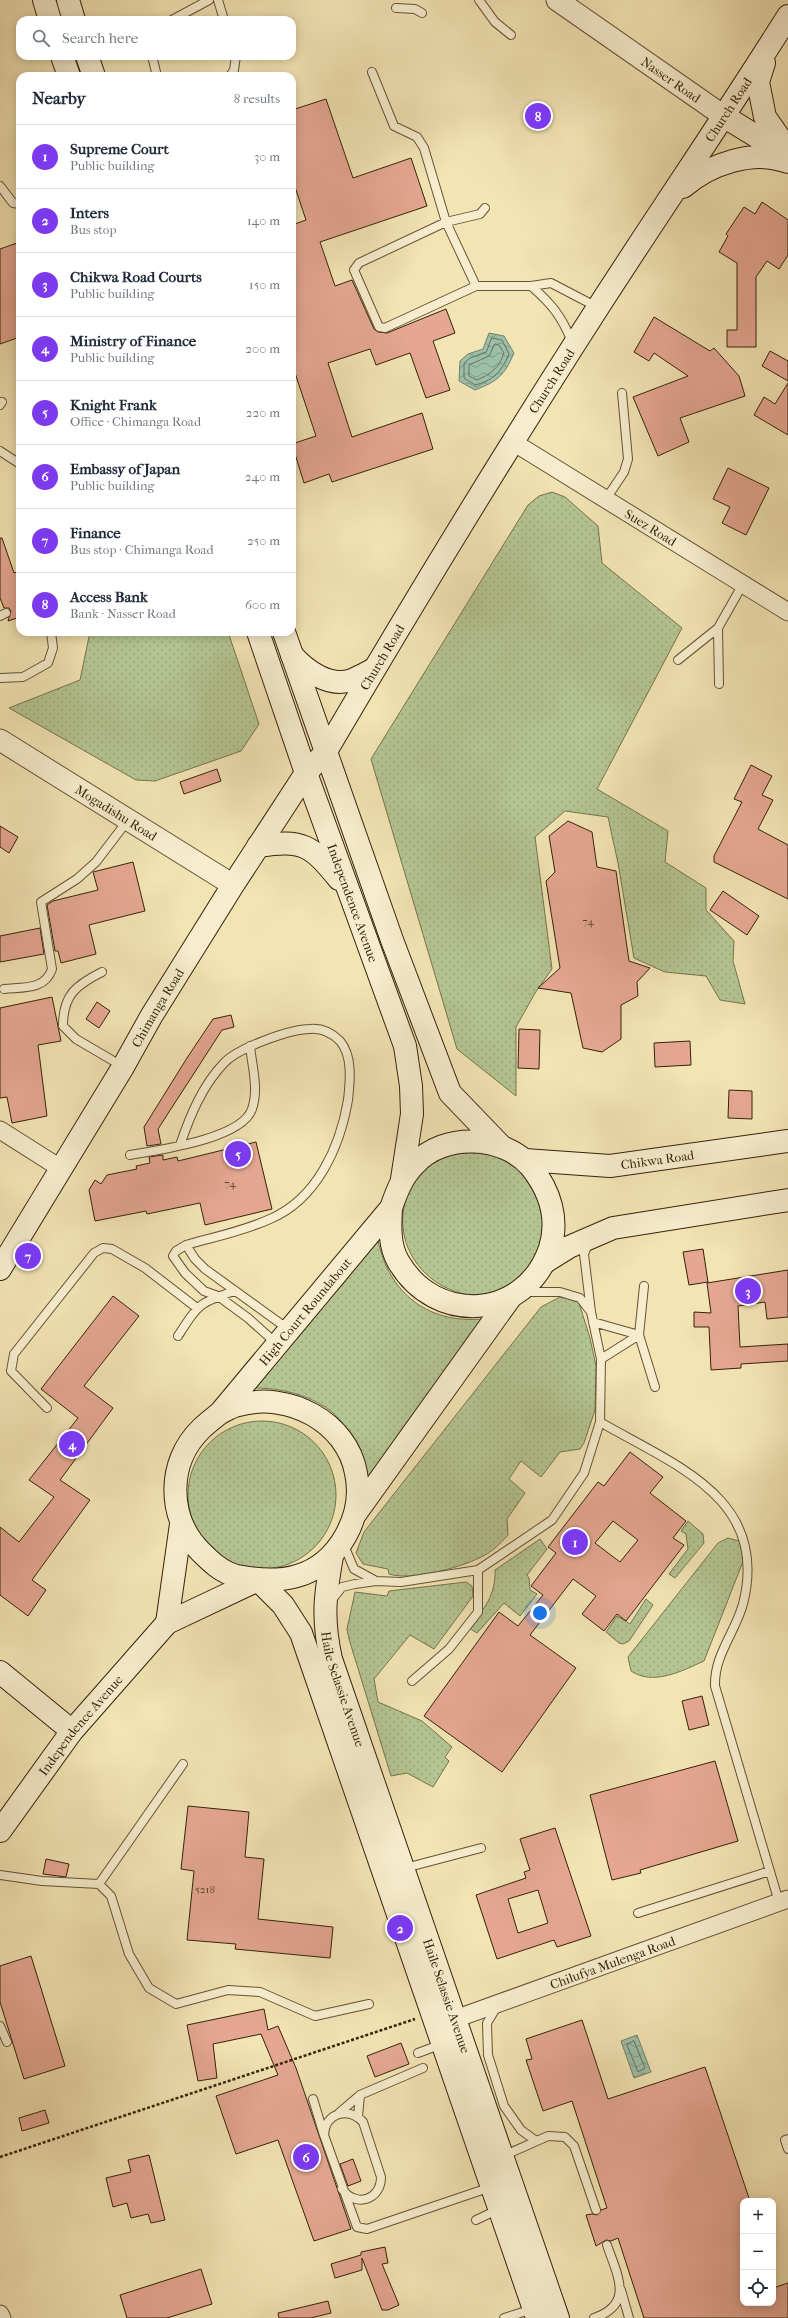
<!DOCTYPE html>
<meta charset="utf-8">
<style>
:root{--surface:#fff;--page:#f2f2f3;--text:#1f2937;--muted:#747a83;--line:#e0e1e3;--accent:#7c3aed}
body{margin:0;font-family:"IM FELL French Canon",serif;background:var(--page);color:var(--text)}
.controls{position:absolute;right:12px;bottom:12px;display:grid;overflow:hidden;border-radius:8px;box-shadow:0 2px 10px #0003}
.controls button{width:36px;height:36px;display:grid;place-items:center;padding:0;border:0;border-bottom:1px solid var(--line);background:var(--surface);color:var(--text);font:20px sans-serif}
.you{position:absolute;left:540px;top:1613px;width:14px;height:14px;margin:-10px;border:3px solid #fff;border-radius:50%;background:#1a73e8;box-shadow:0 0 0 6px #1a73e833}
.badge{display:grid;place-items:center;width:26px;height:26px;border-radius:50%;background:var(--accent);color:#fff;font-size:13px;font-weight:700}
.pin{position:absolute;translate:-50% -50%;border:2px solid #fff;box-shadow:0 1px 4px #0006}
.list{margin:0;padding:0;list-style:none}
h2{display:flex;justify-content:space-between;align-items:center;height:52px;margin:0;padding:0 16px;font-size:17px}
h2 small{font-size:13px;font-weight:400;color:var(--muted)}
.list li{display:grid;grid-template-columns:26px 1fr auto;gap:12px;align-items:center;box-sizing:border-box;height:64px;padding:0 16px;border-top:1px solid var(--line)}
.list b{display:block;font-size:15px;white-space:nowrap}
.list p{margin:0;font-size:13px;white-space:nowrap;color:var(--muted)}
.list em{font-size:13px;font-style:normal;color:var(--muted)}
.icon{flex:none;width:22px;height:22px;fill:none;stroke:currentColor;stroke-width:2;stroke-linecap:round;stroke-linejoin:round}
.map{position:relative;flex:none;width:788px;height:2318px;overflow:hidden}
.search{position:absolute;background:var(--surface);box-shadow:0 2px 10px #0003;left:16px;top:16px;width:280px;height:44px;display:flex;align-items:center;gap:10px;box-sizing:border-box;padding:0 14px;border-radius:12px;color:var(--muted);font-size:15px}
.panel{position:absolute;background:var(--surface);box-shadow:0 2px 10px #0003;left:16px;top:72px;width:280px;height:564px;border-radius:12px}
.map>svg:first-child{display:block}
</style>
<div class="map">
<svg width="788" height="2318" viewBox="0 0 788 2318">
<defs>
<pattern id="grass-dots" width="8" height="8" patternUnits="userSpaceOnUse"><rect width="8" height="8" fill="#b4c592"/><path d="M2 2h.1M6 6h.1" fill="none" stroke="#9ba97d" stroke-width="1.8" stroke-linecap="round"/></pattern>
<pattern id="water-waves" width="16" height="10" patternUnits="userSpaceOnUse"><rect width="16" height="10" fill="#9cbfaa"/><path d="M0 5q4-4 8 0t8 0" fill="none" stroke="#809b89"/></pattern>
</defs>
<rect width="100%" height="100%" fill="#f3e4b4"/>
<filter id="stains"><feTurbulence type="fractalNoise" baseFrequency=".005" numOctaves="4"/><feColorMatrix values="0 0 0 0 .2 0 0 0 0 .09 0 0 0 0 .02 0 0 0 .5 -.17"/></filter>
<radialGradient id="worn" r=".72"><stop offset=".6" stop-color="#630" stop-opacity="0"/><stop offset="1" stop-color="#630" stop-opacity=".3"/></radialGradient>
<path fill="url(#grass-dots)" stroke="#74744e" d="M552 492 565 497 598 526 602 563 682 628 597 789 668 831 665 862 706 888V910L734 941 733 961 745 1004 720 1000 706 976 665 972 634 958 618 863 608 817 565 811 535 837 552 969 535 993 516 1027V1096L457 1049 371 759 528 505 539 496Z
M90 632H228L259 724 241 751 155 781 136 780 9 708 80 680Z
M473 1145 526 1164 550 1227C544 1238 532 1270 525 1276 468 1328 380 1265 408 1193 413 1180 421 1166 433 1159 443 1152 461 1149 473 1145Z
M377 1235C387 1294 430 1327 490 1318L367 1481C360 1465 355 1446 347 1430 331 1400 287 1388 256 1388Z
M560 1297 573 1298 579 1303 590 1338 596 1366 595 1410 584 1443 580 1449 560 1452 541 1477 521 1461 509 1479 525 1493 507 1519 508 1535C500 1544 491 1553 479 1558 459 1568 410 1581 389 1574L388 1569 363 1564 356 1553 364 1532 541 1307Z
M188 1495a74 74 0 1 1 148 0a74 74 0 1 1-148 0Z
M688 1521 703 1534 704 1543 675 1578 669 1574 688 1549 686 1534 681 1531Z
M728 1538 739 1541 744 1559 704 1661C682 1671 653 1686 631 1671L628 1657 718 1543Z
M540 1539 547 1549 527 1575 529 1578 530 1590 537 1594 520 1616 504 1603 477 1633 469 1628C484 1609 496 1595 495 1570Z
M466 1582 472 1586 473 1596 434 1649 410 1635 374 1679 378 1702 422 1721 452 1747 445 1757 449 1761 433 1787 407 1773 391 1776 349 1639 347 1629 355 1592 387 1596 389 1591Z
M646 1599 653 1605 629 1641 623 1644 619 1643 606 1632 617 1616 630 1624Z"/>
<path fill="url(#water-waves)" stroke="#72806a" d="M489 333 504 336 514 353C504 376 498 381 475 390L459 381 460 361 468 354 483 349Z
M637 2035 651 2072 634 2078 621 2041Z"/>
<g fill="none" stroke-linecap="round" stroke-linejoin="round">
<path stroke="#68705a" stroke-width="1" d="M492 338 502 340 509 354C502 371 493 381 475 385L464 378V363L470 358 486 352Z
M495 344 499 345 504 353C499 368 491 374 477 380L469 376V365L489 356Z
M634 2041 645 2068 638 2072 627 2045Z"/>
</g>
<path fill="#e5a792" stroke="#34220b" fill-rule="evenodd" d="M326 99 353 178 411 158 427 206 320 242 335 286 352 280 374 329 378 332 387 333 446 309 455 333 433 341 450 390 426 398 410 353 376 365 370 349 328 363 352 437 422 413 433 449 332 482 329 474 304 483 292 444 316 436 292 364V225L306 220 292 178V110Z
M762 202 788 220V255L779 269 767 261 756 277V347H727V330H737V263L719 252 728 236 726 234 744 207 755 214Z
M20 242V337L0 344V249Z
M654 317 710 351 714 348 739 376 745 396 680 418 689 442 658 456 633 397 688 376 654 353 649 361 634 352Z
M770 351 788 361V381L762 366Z
M788 383V435L754 415 764 397 775 404Z
M728 468 769 488 746 535 722 523 730 507 713 499Z
M0 538H2L14 573 20 571V617L8 621 11 611 9 608H4L0 598Z
M751 765 772 776 762 795 773 800 758 829 788 845V899L714 862V856L742 802 734 799Z
M217 769 221 781 184 794 180 782Z
M568 821 592 832 597 867 616 871 629 961 650 968 637 982 638 996 621 1005V1039L602 1052 583 1048 571 993 538 988 560 968 546 881 555 872 549 836Z
M0 826 18 837 9 853 0 847Z
M133 862 145 911 89 925 96 954 61 963 58 951H55L47 905 53 901 98 890 93 872Z
M723 891 759 916 747 935 710 910Z
M40 928 44 954 0 962V936Z
M52 997 61 1041 38 1045 47 1116 12 1123 7 1097 0 1098V1008Z
M97 1002 110 1011 99 1028 86 1019Z
M231 1015 234 1027 222 1030 158 1129 161 1144 147 1146 144 1127 187 1058 213 1019Z
M519 1029 540 1030 539 1069 518 1068Z
M690 1041 691 1065 655 1067 654 1043Z
M729 1090 752 1091V1119L728 1118Z
M256 1142 272 1209 205 1225 200 1203 147 1214 146 1211 95 1221 89 1190 95 1180 101 1184 107 1175 137 1169 136 1166 150 1163 149 1157 163 1155V1160L177 1157 178 1161Z
M703 1249 708 1282 689 1285 683 1252Z
M788 1270V1317L767 1319 765 1302 738 1306 740 1347 788 1344V1361L741 1364V1368L711 1370 709 1327H694V1312L711 1313 707 1283Z
M113 1296 139 1316 84 1386 113 1408 60 1480 90 1500 32 1580 46 1590 28 1616 0 1595V1527L19 1542 54 1497 29 1480 78 1418 41 1389Z
M630 1452 663 1477 650 1493 686 1521 673 1538 684 1545 626 1621 617 1614 604 1631 582 1614 596 1596 573 1579 530 1635 576 1668 502 1772 424 1716 499 1612 518 1626 543 1595 531 1586 556 1553 548 1547 598 1482 604 1486ZM613 1521 638 1540 620 1562 595 1543Z
M702 1696 709 1725 689 1730 682 1701Z
M715 1761 738 1841 640 1870 641 1873 612 1880 590 1795Z
M188 1806 249 1812 245 1857 264 1859 258 1919 333 1927 330 1958 235 1949 236 1944 187 1940 194 1871 181 1869Z
M555 1828 591 1936 557 1947 554 1940 497 1959 476 1895 526 1878 524 1872 530 1870 520 1839ZM538 1890 548 1923 518 1933 508 1899Z
M46 1859 69 1864 66 1877 43 1874Z
M31 1956 65 2066 24 2079 0 2002V1966Z
M264 2009 268 2030 278 2026 296 2068 351 2229 314 2241 278 2140 236 2154 216 2096 278 2075 261 2034 213 2044 217 2078 198 2081 187 2025Z
M582 2020 608 2099 705 2067 750 2201H743V2303H773V2288L788 2283V2318H644L618 2238 611 2241 606 2240 596 2246 586 2215 592 2214 597 2215 601 2210 607 2208 572 2101 543 2111 526 2060 532 2059 526 2039Z
M401 2043 409 2064 375 2077 367 2056Z
M45 2110 49 2123 22 2131 19 2118Z
M149 2155 165 2220 151 2223 148 2214 131 2218 127 2203 113 2207 106 2178 131 2172 128 2160Z
M353 2159 361 2181 348 2186 340 2164Z
M385 2247 388 2263 382 2264 399 2305 388 2310H382L362 2258V2270L335 2278 331 2264 361 2255V2252Z
M201 2269 212 2304 167 2318H127L120 2295Z
M328 2301 331 2313 311 2318H279L278 2313Z"/>
<g fill="none" stroke-linecap="round" stroke-linejoin="round">
<g stroke="#645235" stroke-width="10">
<path id="service" d="M218 0 224 20
M479 0 495 22 511 35
M396 8 415 9 422 13
M172 20 209 0
M152 56 157 76
M372 72 394 126 417 137 424 148 446 222 476 286H531L551 283 597 307
M230 76 234 70 236 56
M0 186 13 203 20 204
M476 286 385 328 379 327 354 270 359 263 446 222 480 214 485 208
M531 286C552 304 562 317 572 342
M0 405 2 402
M0 451 20 464
M606 499 624 472 628 459 622 393
M0 616 6 613
M678 660 718 628
M0 678 23 677 48 663 53 648 51 632
M719 684 718 628 743 584
M102 972C76 985 63 995 63 1026L76 1039 122 1066
M4 989C24 987 45 990 52 969L41 902 77 879 96 862 128 820
M180 1145C190 1116 202 1086 224 1063 238 1048 290 1029 310 1029 321 1028 332 1033 340 1041 353 1056 350 1082 348 1100 340 1147 317 1199 270 1219 244 1231 214 1237 186 1245L176 1251 173 1256 185 1273 204 1291 218 1296 248 1318 277 1344
M130 1155C158 1150 242 1139 252 1109 259 1089 252 1066 250 1046
M186 1245 195 1259 205 1269 288 1329
M644 1286 639 1335 655 1387
M523 1292H560L580 1298 591 1312
M593 1322 639 1335 601 1359
M178 1336C198 1305 199 1302 235 1291
M47 1408 11 1371 14 1354 94 1253 103 1248 112 1249 145 1268 197 1308
M600 1422C674 1465 770 1498 743 1604 735 1633 714 1655 715 1686L779 1902
M343 1543 354 1569 376 1581
M331 1601 342 1587 355 1584 376 1581 401 1582 478 1570 552 1520 584 1473 600 1422 601 1359 591 1312 584 1254 588 1244
M412 1681 449 1649 478 1612V1570
M405 1868 481 1848
M0 1875 42 1881 99 1884 111 1896 129 1954 149 1988 176 2004 228 1990 260 1992 315 2016 369 2004
M99 1884 183 1764
M638 1913 770 1871
M498 2005 487 2023 488 2055 504 2106 521 2130 536 2141
M0 2026 7 2042
M418 2053 442 2044
M313 2099 324 2135
M339 2113 360 2095 423 2068
M358 2117 360 2095
M788 2139 785 2140 788 2149
M503 2156 548 2136 565 2137 574 2146 596 2210
M342 2189C356 2208 381 2200 381 2177L363 2122C348 2106 325 2113 324 2135L357 2227 367 2229 491 2187
M476 2220 499 2209
M621 2290 629 2318
M504 2318 533 2309
M594 2318C635 2304 617 2275 607 2245"/>
</g>
<g stroke="#645235" stroke-width="19">
<g id="minor">
<path id="s1" d="M513 442 788 612"/>
<path d="M0 1130 60 1168"/>
<path id="s2" d="M444 2023 788 1899"/>
<path d="M0 2314 2 2318"/>
</g>
</g>
<g stroke="#645235" stroke-width="23">
<g id="tertiary">
<path id="s3" d="M557 0 725 117"/>
<path id="s4" d="M0 740 233 885"/>
</g>
</g>
<g stroke="#34220b" stroke-width="24">
<g id="secondary">
<path d="M44 0 50 20"/>
<path d="M68 0 74 20"/>
<path d="M62 56 69 76"/>
<path d="M87 56 94 76"/>
<path d="M764 63 758 82 765 117 788 150"/>
<path d="M725 117 787 155"/>
<path d="M683 187C710 164 753 149 788 162"/>
<path id="s5" d="M258 632 306 773 405 1046 411 1086 412 1114 402 1179"/>
<path d="M284 632 392 940 450 1093 501 1146"/>
<path d="M292 655C306 671 330 688 352 680 359 677 367 673 374 669"/>
<path d="M258 846C303 839 311 845 339 879"/>
<path id="s6" d="M525 1160 610 1166 788 1141"/>
<path d="M545 1262 569 1247 613 1228 788 1200"/>
<path id="s7" d="M0 1269 123 1067 152 1015 233 885 306 773 325 753C413 603 503 455 597 309 660 211 726 115 788 16"/>
<path id="s8" d="M220 1413C226 1410 233 1406 239 1405 288 1391 347 1422 356 1473 365 1515 339 1564 297 1576 277 1582 257 1580 237 1576 222 1573 210 1561 200 1551 167 1517 167 1462 201 1429 207 1423 214 1418 220 1413L391 1208C397 1191 402 1177 415 1164 444 1132 504 1135 531 1167 550 1191 559 1219 550 1248 526 1320 435 1326 398 1261 389 1245 390 1226 391 1208"/>
<path d="M356 1513 510 1298"/>
<path id="s9" d="M332 1556C325 1596 322 1618 331 1659L558 2318"/>
<path d="M258 1580 283 1605 301 1633 537 2318"/>
<path d="M167 1623 181 1524"/>
<path d="M0 1672 72 1731"/>
<path id="s10" d="M0 1831 72 1731 167 1623 258 1580"/>
</g>
</g>
<path stroke="#34220b" stroke-width="2.5" stroke-dasharray="3 2" stroke-linecap="butt" d="M0 2157 415 2019"/>
<use href="#service" stroke="#f7edce" stroke-width="8"/>
<use href="#minor" stroke="#f7edce" stroke-width="17"/>
<use href="#tertiary" stroke="#f7edce" stroke-width="21"/>
<use href="#secondary" stroke="#f7edce" stroke-width="22"/>
</g>
<g text-anchor="middle" dominant-baseline="central" stroke-width="4" stroke-linejoin="round" paint-order="stroke">
<g font-size="11" fill="#60432d">
<text x="588" y="921">74</text>
<text x="230" y="1183">74</text>
<text x="205" y="1889">5218</text>
</g>
<g font-size="13" fill="#34220b" stroke="#f7edce">
<text stroke="none"><textPath href="#s3" startOffset="139">Nasser Road</textPath></text>
<text stroke="none"><textPath href="#s7" startOffset="1370">Church Road</textPath></text>
<text stroke="none"><textPath href="#s7" startOffset="1046">Church Road</textPath></text>
<text stroke="none"><textPath href="#s1" startOffset="162">Suez Road</textPath></text>
<text stroke="none"><textPath href="#s7" startOffset="722">Church Road</textPath></text>
<text stroke="none"><textPath href="#s4" startOffset="137">Mogadishu Road</textPath></text>
<text stroke="none"><textPath href="#s5" startOffset="287">Independence Avenue</textPath></text>
<text stroke="none"><textPath href="#s7" startOffset="305">Chimanga Road</textPath></text>
<text stroke="none"><textPath href="#s6" startOffset="133">Chikwa Road</textPath></text>
<text stroke="none"><textPath href="#s8" startOffset="700">High Court Roundabout</textPath></text>
<text stroke="none"><textPath href="#s9" startOffset="136">Haile Selassie Avenue</textPath></text>
<text stroke="none"><textPath href="#s10" startOffset="133">Independence Avenue</textPath></text>
<text stroke="none"><textPath href="#s2" startOffset="179">Chilufya Mulenga Road</textPath></text>
<text stroke="none"><textPath href="#s9" startOffset="460">Haile Selassie Avenue</textPath></text>
</g>
</g>
<rect width="100%" height="100%" filter="url(#stains)"/>
<rect width="100%" height="100%" fill="url(#worn)"/>
</svg>
<div class="controls">
<button>+</button>
<button>−</button>
<button><svg class="icon" aria-label="locate" viewBox="0 0 24 24"><circle cx="12" cy="12" r="6"/><path d="M12 2v4M12 18v4M2 12h4M18 12h4"/></svg></button>
</div>
<div class="you"></div>
<div class="pin badge" style="left:575px;top:1542px">1</div>
<div class="pin badge" style="left:400px;top:1928px">2</div>
<div class="pin badge" style="left:748px;top:1291px">3</div>
<div class="pin badge" style="left:72px;top:1444px">4</div>
<div class="pin badge" style="left:238px;top:1154px">5</div>
<div class="pin badge" style="left:306px;top:2157px">6</div>
<div class="pin badge" style="left:28px;top:1256px">7</div>
<div class="pin badge" style="left:538px;top:116px">8</div>
<div class="search"><svg class="icon" aria-label="search" viewBox="0 0 24 24"><circle cx="10" cy="10" r="6"/><path d="M15 15l6 6"/></svg>Search here</div>
<section class="panel">
<h2>Nearby<small>8 results</small></h2>
<ul class="list">
<li><span class="badge">1</span><div><b>Supreme Court</b><p>Public building</p></div><em>30 m</em></li>
<li><span class="badge">2</span><div><b>Inters</b><p>Bus stop</p></div><em>140 m</em></li>
<li><span class="badge">3</span><div><b>Chikwa Road Courts</b><p>Public building</p></div><em>150 m</em></li>
<li><span class="badge">4</span><div><b>Ministry of Finance</b><p>Public building</p></div><em>200 m</em></li>
<li><span class="badge">5</span><div><b>Knight Frank</b><p>Office · Chimanga Road</p></div><em>220 m</em></li>
<li><span class="badge">6</span><div><b>Embassy of Japan</b><p>Public building</p></div><em>240 m</em></li>
<li><span class="badge">7</span><div><b>Finance</b><p>Bus stop · Chimanga Road</p></div><em>250 m</em></li>
<li><span class="badge">8</span><div><b>Access Bank</b><p>Bank · Nasser Road</p></div><em>600 m</em></li>
</ul>
</section>
</div>
